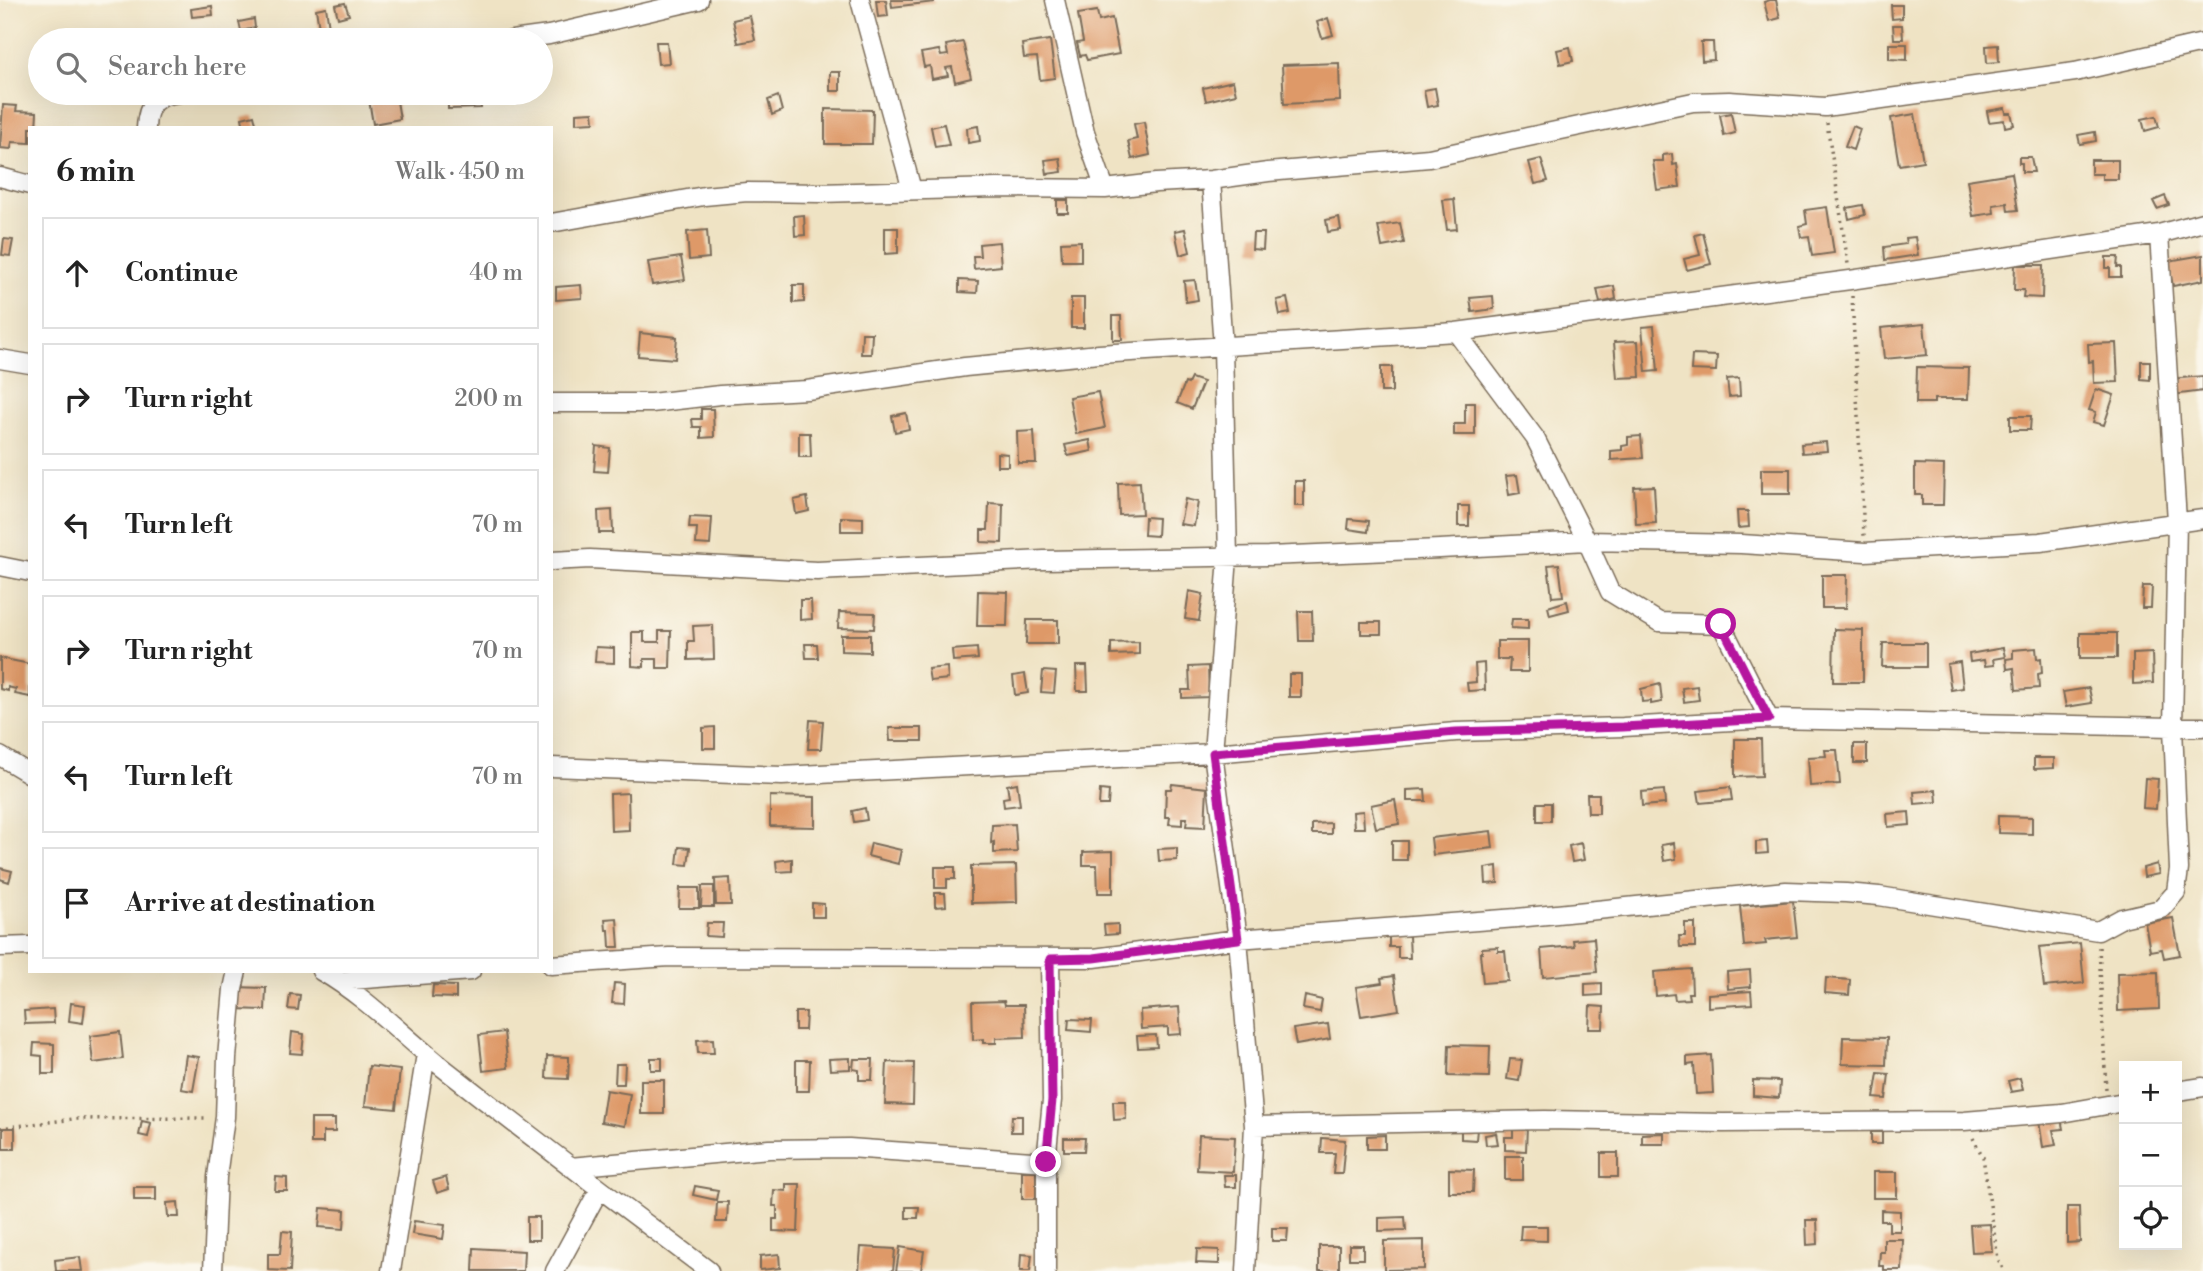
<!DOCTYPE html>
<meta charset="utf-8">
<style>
:root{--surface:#fff;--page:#f2f2f2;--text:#222;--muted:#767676;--line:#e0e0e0}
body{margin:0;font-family:"Libre Bodoni",serif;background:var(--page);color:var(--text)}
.controls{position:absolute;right:21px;bottom:21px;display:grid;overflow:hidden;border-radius:0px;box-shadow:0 7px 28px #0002}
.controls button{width:63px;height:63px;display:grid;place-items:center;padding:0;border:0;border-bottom:2px solid var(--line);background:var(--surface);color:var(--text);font:35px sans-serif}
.stop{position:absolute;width:21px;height:21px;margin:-16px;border:5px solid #b5179e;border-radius:50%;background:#fff}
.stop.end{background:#b5179e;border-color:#fff;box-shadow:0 2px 7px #0008}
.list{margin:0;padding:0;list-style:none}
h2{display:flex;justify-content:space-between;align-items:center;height:91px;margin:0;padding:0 28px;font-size:30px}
h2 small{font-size:23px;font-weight:400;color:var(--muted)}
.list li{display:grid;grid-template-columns:46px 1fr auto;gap:21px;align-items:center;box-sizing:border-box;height:112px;margin:0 14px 14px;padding:0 14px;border:2px solid var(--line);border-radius:0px}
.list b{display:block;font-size:26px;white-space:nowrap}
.list em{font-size:23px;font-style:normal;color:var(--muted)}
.icon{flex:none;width:38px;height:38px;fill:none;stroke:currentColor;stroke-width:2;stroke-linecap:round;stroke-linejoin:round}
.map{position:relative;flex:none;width:2203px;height:1271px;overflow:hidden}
.search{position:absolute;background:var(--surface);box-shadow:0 7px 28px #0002;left:28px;top:28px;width:525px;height:77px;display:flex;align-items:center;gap:18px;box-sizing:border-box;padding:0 24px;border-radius:38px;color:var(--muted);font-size:26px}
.panel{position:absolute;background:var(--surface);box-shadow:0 7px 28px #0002;left:28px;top:126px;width:525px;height:847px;border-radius:0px}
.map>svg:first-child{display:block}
</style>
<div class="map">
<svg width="2203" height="1271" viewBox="0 0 2203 1271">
<rect width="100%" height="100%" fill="#fbf7ec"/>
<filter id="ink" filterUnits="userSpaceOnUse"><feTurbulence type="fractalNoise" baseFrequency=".0143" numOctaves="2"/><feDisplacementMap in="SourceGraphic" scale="14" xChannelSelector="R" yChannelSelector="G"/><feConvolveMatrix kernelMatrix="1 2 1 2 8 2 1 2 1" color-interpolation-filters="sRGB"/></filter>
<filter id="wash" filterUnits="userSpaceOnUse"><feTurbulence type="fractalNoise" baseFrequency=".00686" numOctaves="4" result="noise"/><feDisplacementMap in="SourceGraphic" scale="28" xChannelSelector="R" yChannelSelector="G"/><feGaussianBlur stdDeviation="1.57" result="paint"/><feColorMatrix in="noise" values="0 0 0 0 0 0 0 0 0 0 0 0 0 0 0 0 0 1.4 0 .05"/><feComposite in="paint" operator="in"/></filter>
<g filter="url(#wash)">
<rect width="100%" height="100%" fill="#efe3c4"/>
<g id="blocks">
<path fill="#de9967" d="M876 0H886L888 16 878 17Z
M891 0H934V2L892 7Z
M1770 0H1776L1780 18 1769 21 1764 2Z
M345 3 349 15 338 18 335 5Z
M1891 5H1902V18L1892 19Z
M212 6 213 15 192 17 191 9Z
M326 7 330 34 320 35 316 9Z
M1097 11 1099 21 1112 18 1119 54 1087 60 1085 55 1080 56 1077 43 1083 42 1078 14Z
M750 16 755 40 738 43 733 20Z
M1328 18 1333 35 1322 38 1317 22Z
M254 19 255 28 241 31 239 22Z
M1893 25H1902L1903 39H1894Z
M1050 40 1055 78 1040 80 1037 57 1024 58 1022 44Z
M656 42H667L669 63 658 64Z
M963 42 971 78 955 82 952 67 946 68 948 76 932 79 930 66 924 67 921 53 939 50 941 56 948 55 946 45Z
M1701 42H1713L1714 60 1702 61Z
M1889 44H1907V60L1889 59Z
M1998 45 1999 62 1987 63 1986 46Z
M1570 47 1573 61 1560 64 1557 50Z
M1339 63 1340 101 1284 104 1282 65Z
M830 72H840V91H830Z
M1233 81 1236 94 1206 101 1203 88Z
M1435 88 1438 105 1427 107 1424 90Z
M448 93H480L481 108 448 109Z
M503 93H518V104H503Z
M396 95 400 119 373 124 369 100Z
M778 96 782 111 772 115 768 100Z
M3 105 17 106 16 111 37 112 36 128H30V143L12 142 11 149 0 148Z
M2005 108 2006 113H2011L2014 125 2005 127 2004 120 1989 122 1987 111Z
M825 109 873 110 872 144H825Z
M593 112 594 122 576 123V113Z
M1731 113 1735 133 1724 136 1720 115Z
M1915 114 1923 161 1899 165 1891 118Z
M254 115 257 128H244L242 118Z
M2156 116 2159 127 2145 131 2142 119Z
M1144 122 1150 155 1132 159 1128 141 1137 139 1134 124Z
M944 124 949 145 935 147 931 127Z
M978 126 980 141 968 143 967 128Z
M1853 126 1860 129 1853 150 1845 147Z
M2095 132 2096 141 2080 144 2078 135Z
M1672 154 1673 165 1677 164 1680 187 1657 190 1653 161H1663V155Z
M2019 157H2031L2034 172H2022V163H2019Z
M1060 158 1062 172 1047 174 1045 160Z
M1541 159 1548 181 1535 184 1529 162Z
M2091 160H2118V179H2102V174H2091Z
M2012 173 2018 210 2008 211 2007 203 1993 205 1994 213 1973 216 1967 180Z
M2165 196 2169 205 2157 209 2153 201Z
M1454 199 1457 229 1447 230 1443 200Z
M1057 200H1068V213H1057Z
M1863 205 1865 215 1849 219 1847 208Z
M1827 207 1834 253 1812 256 1809 236 1801 237 1799 226 1807 224 1805 210Z
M804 215 805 235 795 236 794 216Z
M1339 217 1341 230 1328 232 1326 220Z
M1400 223 1404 243 1382 247 1378 226Z
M885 228H898V253L885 254Z
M1185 229 1190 252 1180 255 1175 231Z
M707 230 709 258 689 260 687 232Z
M1253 233H1264L1263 250 1252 249Z
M1703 233 1711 264 1687 270 1684 259 1700 255 1695 235Z
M1915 237 1918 255 1885 260 1884 247 1906 244 1905 238Z
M4 239 13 240 10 256 2 255Z
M1081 241V261H1062L1061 242Z
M999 242 1001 266 974 269 973 256H980L979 244Z
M2203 255V280L2173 286 2168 261Z
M681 257 685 280 652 285 648 262Z
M2106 257H2118L2117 267H2121V277H2110V268H2106Z
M2015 265H2043L2042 298 2023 297 2024 290H2014Z
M959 280 978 281 977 293 959 292Z
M1195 280 1198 300 1186 302 1184 281Z
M581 285 582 298 556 300V287Z
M793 285H804V302L793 303Z
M1614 286 1616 299 1600 303 1597 289Z
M1493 296 1494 309 1472 312 1470 298Z
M1071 298H1084V328H1071Z
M1287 298 1290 313 1280 315 1277 300Z
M1113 316H1121L1122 340H1113Z
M1924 324 1927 355 1884 359 1881 328Z
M1654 326 1658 371 1646 372 1642 327Z
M640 333 677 337 675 359 638 356Z
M862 333H872L871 354H861Z
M1638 341 1640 377 1617 378 1614 342Z
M2116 343 2118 382 2094 383 2093 361 2089 362 2088 344Z
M1692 355 1717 356 1716 371 1691 370Z
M2141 361H2150V380L2141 379Z
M1381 367H1392V392H1381Z
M1917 367 1969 368 1968 399H1934V403H1916Z
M2203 376V391L2173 395 2171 379Z
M1191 378 1203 382 1192 409 1177 403 1185 383 1188 384Z
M1739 378 1740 396 1729 397 1727 379Z
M2096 389 2114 395 2104 425 2093 422 2096 412 2089 410Z
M1098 392 1105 428 1076 434 1069 397Z
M1465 403H1475V435H1454V424H1465Z
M701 409H713L714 437 701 438V427H693L692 419H701Z
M906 413 909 429 895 432 892 416Z
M2010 416H2031L2030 430H2010Z
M1034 431 1036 463H1018L1017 432Z
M799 433H810L811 457H799Z
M1641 436 1643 458 1611 460V451L1622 450V446L1628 445V437Z
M1090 440 1092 451 1068 456 1065 445Z
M1826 442 1827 451 1802 453 1801 444Z
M596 446 610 448 608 472 594 471Z
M997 453 1008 454V466H997Z
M1915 464 1944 465 1943 505H1922V495H1915Z
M1761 469H1790V494H1761Z
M1517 475 1520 493 1509 495 1506 476Z
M1295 481H1304V506H1295Z
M1140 482 1142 514 1119 515 1118 483Z
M1654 486 1656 523 1636 524 1634 487Z
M807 497 809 511 796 514 794 500Z
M1185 499 1198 502 1194 526 1180 524Z
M989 503 1003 504 1002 543 981 542V530H988Z
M1458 506H1469V526H1458Z
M612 510 613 533H599L598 511Z
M1737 511H1748L1749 527 1738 528Z
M690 517 712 518 710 545 696 544 697 528H689Z
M841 517 863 518V531H841Z
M1145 517 1158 518 1157 536 1144 535Z
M1349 519 1369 521 1368 532 1348 529Z
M1559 564 1563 596 1552 597 1548 565Z
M1822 575H1847L1846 608H1822Z
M2143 586H2152L2151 608H2142Z
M978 591 1008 592 1007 626H977Z
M1189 591 1203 594 1199 621 1185 619Z
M800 600H811L812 619 800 620Z
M1567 601 1569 610 1550 615 1548 607Z
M1298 611H1312L1313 641H1299Z
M839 612 875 613 874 629 838 628Z
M1512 619H1528V629L1511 628Z
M1027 620H1058V644H1026Z
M1361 622H1381V634H1361Z
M713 625 714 659 688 660V641H694L693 626Z
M1834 629 1863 630V682H1833Z
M659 631H671L670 668H657V659H644V667L632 666V632H644V642H659Z
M2080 633H2117V658H2080Z
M841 635H870V652L841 651Z
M1497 641H1528V672H1509L1510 659H1497Z
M1139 642V654L1111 655V643Z
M1883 643H1926V667H1882Z
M805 644H817L818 658H806Z
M596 647 614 648V663L595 662Z
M977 648 978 659 953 661 952 650Z
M2003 648 2005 657 1993 659 1994 665 1985 666 1984 660 1970 662 1969 654Z
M2036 648 2037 659 2041 658 2042 673 2038 674 2039 688 2016 690 2014 668 2007 669 2006 659 2013 658V650Z
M2152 653 2153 683 2133 684V654Z
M0 658 30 664V697L15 694 16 689 8 687V691L0 689Z
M1960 662 1963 688 1951 690 1947 664Z
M1484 663 1485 690 1468 691 1467 683 1476 682 1475 664Z
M1076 666H1087L1088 691H1077Z
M1208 666 1209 697 1182 698V690H1190L1189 667Z
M947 667 948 679 930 681 928 669Z
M1043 671 1056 672 1054 693 1041 692Z
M1025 674 1028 693 1015 695 1013 676Z
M1289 674H1301V697H1289Z
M1660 684 1662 702 1651 704V701L1642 702 1641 689Z
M1697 686 1699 700 1684 702 1682 688Z
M2089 688 2092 703 2066 707 2063 692Z
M810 720 823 721 821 749H808Z
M715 727V748H703V728Z
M889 728H922V741H890Z
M1735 739H1761L1762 776 1735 777Z
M1854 744H1867V763H1854Z
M1825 750H1837L1840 784 1810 786 1808 757 1826 756Z
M2034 758H2054V768L2034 769Z
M2145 778 2158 779 2156 809 2143 808Z
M1017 783 1020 805 1004 807 1003 798 1009 797 1007 785Z
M1172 784 1207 788 1205 827 1186 826 1187 818H1182V825L1169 824 1170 817H1165L1166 789H1171Z
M1730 787 1732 800 1700 803 1698 791Z
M1425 789 1426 801H1407V790Z
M1100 790 1109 791 1108 805H1099Z
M1664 790 1665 804 1642 806 1641 792Z
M1936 790 1937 802 1915 804 1914 792Z
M628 793 629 830 611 831 610 794Z
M1587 794H1599V813H1588Z
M770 796 815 797V827L770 826Z
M1395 800 1399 824 1376 828 1371 805Z
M1537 803H1551V821H1537Z
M865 808 867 820 854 822 852 811Z
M1363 811 1364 828H1354L1353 812Z
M1909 812 1910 825 1888 827 1887 814Z
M1998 816 2032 817V834L1998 833Z
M1331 823V834H1312V824Z
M1015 824 1017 852 994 853V842L991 843 992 825Z
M1491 831 1493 848 1433 855 1431 838Z
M1392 841H1407V860H1392Z
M1767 841 1768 853 1756 854V842Z
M871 843 901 850 898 864 868 856Z
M1581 843 1584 860 1572 862 1569 846Z
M1674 843 1676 859 1664 861 1661 845Z
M679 847 690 848 688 865 677 864Z
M1177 848V860L1159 861 1158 849Z
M1113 851V893H1098L1097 865H1083V852Z
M792 859V871L777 872 776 861Z
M2157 864 2159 874 2144 877 2143 868Z
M1016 865 1017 902 971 903V866Z
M1497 866 1498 883 1486 884 1485 868Z
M935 867H955V879H947V888H935Z
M0 868 12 871 9 882 0 879Z
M730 878 731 905H716L715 879Z
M702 886H714V907H701Z
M680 888H699V908H679Z
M935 893H945L946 906 935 907Z
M1793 901 1797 937 1765 940 1766 944 1744 946 1740 906Z
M812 903 824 904V917H812Z
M617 918 619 947H610L609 930H606L605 919Z
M2173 918 2180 955 2164 958 2162 949 2150 951 2145 923Z
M707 923H723L722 937 706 936Z
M1685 923H1695V947H1680L1679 936H1685Z
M1118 924V934L1105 935 1104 925Z
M1389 936H1409L1410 958H1398V947H1389Z
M1594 938 1597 972 1543 977 1541 949 1574 946 1573 940Z
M2080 943 2084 983 2044 987 2039 947Z
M1498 947V951H1505L1508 981 1483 983 1480 953H1482V948Z
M1691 969 1692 993H1688L1689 999 1675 1000 1674 994 1656 996 1654 972Z
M1750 970 1751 987 1728 989 1727 972Z
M2158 972 2159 1009 2118 1011 2117 973Z
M1394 976 1399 1010 1361 1016 1356 987 1382 983 1381 978Z
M1826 978 1850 980 1849 995 1825 993Z
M614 983 625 984 624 1004 612 1003Z
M1602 983V995L1585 996V984Z
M433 985 456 986V998L432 997Z
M236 987 266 988 265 1010 235 1009Z
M1751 991 1752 1004 1708 1007V994Z
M290 994 300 995 298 1010 288 1009Z
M1305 996 1322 1000 1320 1012 1303 1009Z
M1004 1001 1005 1005H1024L1025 1037 996 1038V1043H983V1039L973 1040 972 1002Z
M71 1003 85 1005 83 1023 69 1021Z
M1590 1006 1604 1007 1603 1029H1589Z
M1179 1007 1181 1034 1168 1035V1027L1141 1029 1140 1010Z
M53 1009 54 1023 25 1024 24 1011Z
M795 1012H806L805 1030H795Z
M1069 1019 1092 1020 1091 1032 1068 1030Z
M1328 1024 1330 1039 1296 1045 1293 1029Z
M120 1032 123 1059 93 1063 90 1036Z
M292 1032 304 1034 302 1054 290 1053Z
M504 1032 508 1068 483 1071 479 1035Z
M1156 1035 1157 1047 1138 1048 1137 1036Z
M1843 1037 1887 1038 1886 1065 1842 1064Z
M713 1039 714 1053H698L697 1040Z
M34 1043 54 1044V1074H42V1056L33 1055Z
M1449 1045 1490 1046 1489 1077 1448 1076Z
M186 1055 199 1057 193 1091 181 1089Z
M1711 1055 1713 1093 1696 1094 1694 1064 1687 1065V1057Z
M547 1056 569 1057 568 1079 546 1078Z
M651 1058H662V1070H651Z
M850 1058V1069L830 1070 829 1059Z
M854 1059H873L872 1080H859V1070L853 1069Z
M1510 1059 1522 1060 1519 1081 1507 1079Z
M796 1060H810L809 1091H796Z
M887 1062 914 1063 913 1105 885 1104Z
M616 1064H625L624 1084H615Z
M369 1066 400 1070 396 1109 365 1106Z
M1878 1073 1889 1074 1886 1099 1874 1098Z
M2020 1078 2023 1090 2011 1092 2008 1081Z
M641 1080H664V1114H641Z
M1753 1080 1780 1081 1779 1098 1753 1096Z
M606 1090 630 1094 625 1126 601 1122Z
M1113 1101H1125L1126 1119 1114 1120Z
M1012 1116H1022V1132H1011Z
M2061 1118 2063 1129 2053 1130 2056 1145 2043 1147 2039 1121Z
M311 1119H335V1132H323V1143H311Z
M142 1121 151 1123 148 1137 139 1135Z
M1513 1126H1527L1526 1151 1505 1150V1137H1513Z
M3 1128H15V1149H3Z
M1461 1128 1477 1129 1476 1140 1461 1139Z
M1871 1132H1882V1144H1871Z
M1496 1133 1498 1144 1486 1145 1485 1135Z
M1664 1133V1144H1642V1134Z
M1199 1135 1235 1137 1233 1172 1197 1170Z
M1385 1135V1149H1367V1136Z
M1064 1138H1085L1084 1151H1064Z
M1322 1138 1345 1140 1342 1174H1333L1335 1153H1321Z
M1601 1153H1618V1177H1601Z
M1505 1156H1523V1180H1505Z
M1449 1169 1474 1170 1473 1192H1449Z
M1022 1171H1036V1199H1022Z
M1873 1172H1897V1198H1873Z
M1224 1175H1236V1187H1225Z
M276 1177 287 1178V1191H275Z
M446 1177 449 1189 437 1193 433 1181Z
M786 1184H800L798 1232 773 1231V1219H777V1206H773L774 1190 786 1191Z
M695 1186 718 1190 716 1200 693 1195Z
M134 1187H156V1200H134Z
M178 1202 179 1217H168L167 1203Z
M717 1202H728L727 1222H716Z
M906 1207H919L918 1218H906Z
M2067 1207H2079L2080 1242 2067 1243Z
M321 1208 345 1210 344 1229 319 1227Z
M1881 1210 1900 1211V1231H1889V1221H1881Z
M527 1217H539V1240H527Z
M1405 1217 1406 1230 1379 1231V1218Z
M1806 1220H1817L1818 1244 1807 1245Z
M414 1221 445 1225 443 1239 412 1234Z
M1990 1224 1992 1251 1972 1252 1970 1225Z
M1521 1226H1547V1241L1520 1240Z
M1272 1228H1288L1287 1241H1272Z
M282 1231 292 1232 290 1271 268 1270V1254H280Z
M1884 1239H1903L1902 1270H1884V1266H1879L1880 1252H1884Z
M1424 1240V1269L1384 1270V1241Z
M1349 1245H1363V1259H1349Z
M1319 1246H1339V1271H1319Z
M861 1247 895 1249 893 1271H859Z
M900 1247 924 1251 921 1271H896Z
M474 1248 524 1251 523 1271H473Z
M1197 1249 1219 1250V1264L1196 1263Z
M779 1254 780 1268 760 1270V1256Z
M1021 1254 1032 1255 1030 1271H1020Z
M80 1257 82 1271H56L55 1260Z"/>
</g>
</g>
<g filter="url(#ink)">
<use href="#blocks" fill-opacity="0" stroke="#7a6b58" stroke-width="2"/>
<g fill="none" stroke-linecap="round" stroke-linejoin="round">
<g stroke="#7a6b58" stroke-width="21">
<path id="minor" d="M860 0 912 190
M512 40 549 35 699 0
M146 128C147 104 155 96 179 93
M0 177 30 185
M1211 180 1223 347 1228 557 1213 753 1238 939 1254 1126 1246 1271
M1105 189 1156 183 1211 180 1268 172 1429 158 1693 102 1729 101 1825 107 2075 72 2203 43
M551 223 704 196 747 192 820 193 996 188 1105 189 1085 132 1055 0
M1456 332 1535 438 1587 541 1610 592 1659 622 1721 624 1769 719
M0 359 30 364
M551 403H651L720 395 807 390 965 367 1099 354 1456 332 1850 280 2159 234 2203 222
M551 561 590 559 817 571 1044 560 1268 556 1440 549 1587 541 1741 544 1865 552 2040 542 2203 519
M0 566 30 572
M0 756 30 774
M551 767 782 776 1213 753 1456 732 1623 727 1769 719 2173 727 2177 521 2159 234
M0 947 30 946
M551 965 669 957 1094 958 1238 939 1517 918 1786 891 1846 893 1879 896 2098 931 2122 918 2161 909 2176 892 2179 869 2173 727H2203
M321 971C365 996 402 1035 442 1067 530 1136 619 1204 709 1271
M338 981 471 971
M2177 1091 2203 1087
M1254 1126 1545 1120 1723 1123 1964 1121 2062 1113 2124 1102
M570 1167 769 1149 849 1148 1046 1162
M213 1271 217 1177 225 1117 227 1058 233 989 237 971
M391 1271 426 1054
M555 1271 599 1190
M1046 1271V1162L1052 1100 1050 959"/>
</g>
<path stroke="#7a6b58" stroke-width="3.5" stroke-dasharray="2 5" stroke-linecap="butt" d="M1827 123 1848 264
M1852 296 1864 536
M2099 947 2106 1090
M0 1128 74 1119 207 1118
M1973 1138 1983 1157 1998 1259 2004 1271"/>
<use href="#minor" stroke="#fff" stroke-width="18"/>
</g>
</g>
<g fill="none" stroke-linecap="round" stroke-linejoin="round" filter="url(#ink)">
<path stroke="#b5179e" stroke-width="9" d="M1046 1162 1052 1100 1050 959 1094 958 1238 939 1213 753 1456 732 1623 727 1769 719 1721 624"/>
</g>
</svg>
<div class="controls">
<button>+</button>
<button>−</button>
<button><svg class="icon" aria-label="locate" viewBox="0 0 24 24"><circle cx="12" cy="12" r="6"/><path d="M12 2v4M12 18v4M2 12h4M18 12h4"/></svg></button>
</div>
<div class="stop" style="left:1721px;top:624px"></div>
<div class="stop end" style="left:1046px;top:1162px"></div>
<div class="search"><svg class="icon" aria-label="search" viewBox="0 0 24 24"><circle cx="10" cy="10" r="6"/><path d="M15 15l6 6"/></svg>Search here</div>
<section class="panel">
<h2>6 min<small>Walk · 450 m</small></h2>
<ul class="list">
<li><svg class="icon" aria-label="ahead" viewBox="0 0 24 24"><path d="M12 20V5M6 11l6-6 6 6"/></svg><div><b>Continue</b></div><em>40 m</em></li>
<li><svg class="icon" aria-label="right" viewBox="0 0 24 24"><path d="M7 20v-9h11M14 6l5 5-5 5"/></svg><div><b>Turn right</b></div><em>200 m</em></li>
<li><svg class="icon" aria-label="left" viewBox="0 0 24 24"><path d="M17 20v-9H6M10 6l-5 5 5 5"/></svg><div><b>Turn left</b></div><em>70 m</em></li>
<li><svg class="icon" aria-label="right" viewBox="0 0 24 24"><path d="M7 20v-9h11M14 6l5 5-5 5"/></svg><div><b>Turn right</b></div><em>70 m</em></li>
<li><svg class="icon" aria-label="left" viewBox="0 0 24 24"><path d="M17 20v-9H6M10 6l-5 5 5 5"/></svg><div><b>Turn left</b></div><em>70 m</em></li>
<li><svg class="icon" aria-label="arrive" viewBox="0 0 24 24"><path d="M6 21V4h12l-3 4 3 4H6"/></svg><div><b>Arrive at destination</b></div></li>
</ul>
</section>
</div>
